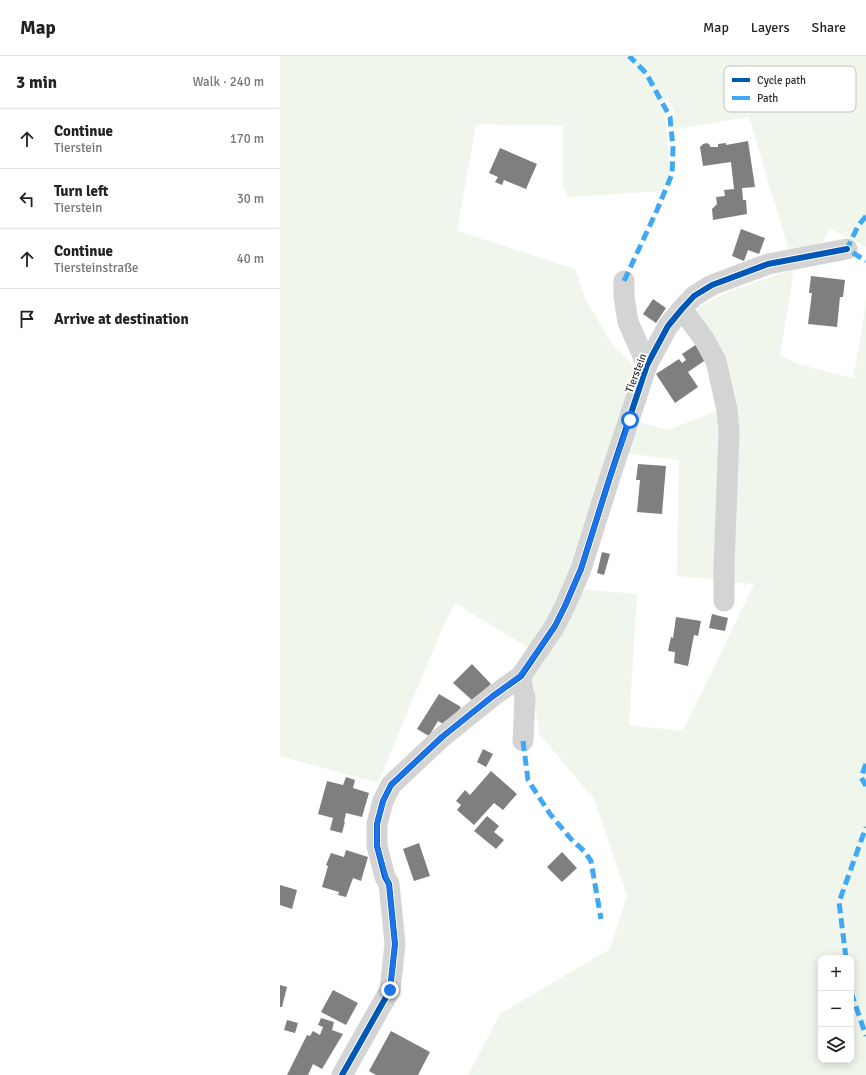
<!DOCTYPE html>
<meta charset="utf-8">
<style>
:root{--surface:#fff;--page:#f6f6f6;--text:#222;--muted:#767676;--line:#e0e0e0}
body{margin:0;font-family:Signika,sans-serif;background:var(--page);color:var(--text)}
.controls{position:absolute;right:12px;bottom:12px;display:grid;overflow:hidden;border-radius:8px;box-shadow:0 2px 10px #0003}
.controls button{width:36px;height:36px;display:grid;place-items:center;padding:0;border:0;border-bottom:1px solid var(--line);background:var(--surface);color:var(--text);font:20px sans-serif}
.stop{position:absolute;width:12px;height:12px;margin:-9px;border:3px solid #1a73e8;border-radius:50%;background:#fff}
.stop.end{background:#1a73e8;border-color:#fff;box-shadow:0 1px 4px #0008}
.list{margin:0;padding:0;list-style:none}
h2{display:flex;justify-content:space-between;align-items:center;height:52px;margin:0;padding:0 16px;font-size:17px}
h2 small{font-size:13px;font-weight:400;color:var(--muted)}
.list li{display:grid;grid-template-columns:26px 1fr auto;gap:12px;align-items:center;box-sizing:border-box;height:60px;padding:0 16px;border-top:1px solid var(--line)}
.list b{display:block;font-size:15px;white-space:nowrap}
.list p{margin:0;font-size:13px;white-space:nowrap;color:var(--muted)}
.list em{font-size:13px;font-style:normal;color:var(--muted)}
.icon{flex:none;width:22px;height:22px;fill:none;stroke:currentColor;stroke-width:2;stroke-linecap:round;stroke-linejoin:round}
.map{position:relative;flex:none;width:586px;height:1019px;overflow:hidden}
header{display:flex;align-items:center;gap:24px;box-sizing:border-box;height:56px;padding:0 20px;background:var(--surface);border-bottom:1px solid var(--line)}
header strong{font-size:19px}
nav{display:flex;gap:22px;margin-inline-start:auto;font-size:14px}
main{display:flex}
aside{flex:1;background:var(--surface)}
.map>svg:first-child{display:block}
</style>
<header>
<strong>Map</strong>
<nav><a>Map</a><a>Layers</a><a>Share</a></nav>
</header>
<main>
<aside>
<h2>3 min<small>Walk · 240 m</small></h2>
<ul class="list">
<li><svg class="icon" aria-label="ahead" viewBox="0 0 24 24"><path d="M12 20V5M6 11l6-6 6 6"/></svg><div><b>Continue</b><p>Tierstein</p></div><em>170 m</em></li>
<li><svg class="icon" aria-label="left" viewBox="0 0 24 24"><path d="M17 20v-9H6M10 6l-5 5 5 5"/></svg><div><b>Turn left</b><p>Tierstein</p></div><em>30 m</em></li>
<li><svg class="icon" aria-label="ahead" viewBox="0 0 24 24"><path d="M12 20V5M6 11l6-6 6 6"/></svg><div><b>Continue</b><p>Tiersteinstraße</p></div><em>40 m</em></li>
<li><svg class="icon" aria-label="arrive" viewBox="0 0 24 24"><path d="M6 21V4h12l-3 4 3 4H6"/></svg><div><b>Arrive at destination</b></div></li>
</ul>
</aside>
<div class="map">
<svg width="586" height="1019" viewBox="0 0 586 1019">
<rect width="100%" height="100%" fill="#fff"/>
<path fill="#f1f6ec" fill-rule="evenodd" d="M0 0H586V191L549 172 544 186 510 199 469 61 395 73 394 56 388 43 380 47 386 66 390 120 381 135 289 141 283 132V70L196 68 177 175 295 213 306 244 326 278 333 289 345 300 355 312 301 498 254 595 175 547 159 580 98 727 0 700Z
M514 213 500 299 518 308 573 322 581 280 586 242V1019H188L220 958 330 893 347 840 314 743 260 679 249 620 299 533 357 538 349 669 403 675 474 528 452 526 454 420 416 256 419 251 450 235ZM541 902H571V1004H541Z
M444 352 442 524 397 520 399 404 344 397 359 366 389 374Z"/>
<path fill="#7f7f7f" d="M468 85 475 131 462 132 463 144H466L467 158 433 164 432 153 437 148 436 141 445 140 444 134 454 133 451 106 423 110 420 91 423 88 427 87 430 89V91H438V88L446 87V89Z
M220 92 257 108 246 133 224 124 222 129 215 126 218 121 209 117Z
M461 173 485 182 479 198 468 194 464 205 452 200Z
M531 220 565 224 563 241H560L557 271 528 268 532 237H529Z
M373 243 386 252 376 267 363 258Z
M417 288 427 303 408 316 418 331 395 347 376 318 399 303 402 307 406 304 402 298Z
M358 408 386 410 382 458 357 456 360 424H356Z
M322 496 330 498 324 519 317 517Z
M432 558 448 562 445 575 429 572Z
M396 561 421 565 418 580 414 579 408 610 394 607 395 596 388 595 391 581 393 582Z
M192 608 211 628 193 645 173 627Z
M159 638 181 651 168 671 158 665 149 680 137 673Z
M203 693 213 698 206 711 197 706Z
M211 715 237 738 223 754 214 747 194 769 177 754 181 749 176 745 185 734 190 739Z
M66 721 75 724 73 732 89 737 82 761 66 757 64 766H65L62 777 50 774 53 762 38 758 47 725 63 729Z
M207 760 219 770 214 776 224 784 216 793 194 775Z
M139 787 150 820 134 825 123 793Z
M66 794 88 801 81 825 73 822 66 841 58 839 59 836 42 831 48 810 46 809 51 797 64 801Z
M282 796 297 812 282 826 267 811Z
M0 829 17 834 12 853 0 849Z
M0 929 7 931 2 951H0Z
M53 934 78 947 66 969 41 956Z
M41 962 54 966 52 974 63 978 42 1013 33 1008 28 1019H7L27 979 30 980 33 975 40 979 43 971 38 969Z
M7 964 18 967 15 977 4 974Z
M111 975 150 996 138 1019H96L89 1015Z"/>
<g fill="none" stroke-linecap="round" stroke-linejoin="round">
<path stroke="#d4d4d4" stroke-width="21" d="M344 225V241L348 266 367 309
M402 253 424 283 436 305 447 354 449 376 444 511V545
M241 620 242 631 245 642 243 685
M62 1019 110 934 115 888 109 828 105 821 97 790V768L103 745 111 729 162 681 213 640 241 620 275 570 285 550 301 513 329 424 367 309 388 270 402 253 414 240 432 229 488 208 567 193"/>
<path stroke="#3fa9f5" stroke-width="5" stroke-dasharray="10 5" stroke-linecap="butt" d="M586 160 578 170 567 193 586 205
M344 225 377 154 392 118 393 92 390 61 366 17 349 0
M243 685 248 724 270 758 291 783 305 796 311 805 321 863
M586 708 581 721 586 730
M566 902 559 846 586 771
M571 936 586 980"/>
<g stroke="#fff" stroke-width="8">
<path id="cycleway" d="M62 1019 110 934 115 888 109 828 105 821 97 790V768L103 745 111 729 162 681 213 640 241 620 275 570 285 550 301 513 329 424 367 309 388 270 402 253 414 240 432 229 488 208 567 193"/>
</g>
<use href="#cycleway" stroke="#0057b8" stroke-width="6"/>
</g>
<g fill="none" stroke-linecap="round" stroke-linejoin="round">
<path stroke="#1a73e8" stroke-width="5" d="M110 934 115 888 109 828 106 821 97 790V768L103 745 111 729 162 681 213 640 240 620 275 570 285 550 301 513 329 424 350 364"/>
</g>
<g text-anchor="middle" dominant-baseline="central" stroke-width="4" stroke-linejoin="round" paint-order="stroke">
<g font-size="11" fill="#303030" stroke="#fff">
<text transform="translate(356 317) rotate(-69)">Tierstein</text>
</g>
</g>
<rect x="444" y="10" width="132" height="46" rx="6" fill="#fff" stroke="#c1c1c1" stroke-width="1"/>
<rect x="452" y="22" width="18" height="4" fill="#0057b8"/>
<rect x="452" y="40" width="18" height="4" fill="#3fa9f5"/>
<g font-size="11" fill="#303030">
<text x="477" y="28">Cycle path</text>
<text x="477" y="46">Path</text>
</g>
</svg>
<div class="controls">
<button>+</button>
<button>−</button>
<button><svg class="icon" aria-label="layers" viewBox="0 0 24 24"><path d="M12 4l9 5-9 5-9-5zM3 14l9 5 9-5"/></svg></button>
</div>
<div class="stop" style="left:350px;top:364px"></div>
<div class="stop end" style="left:110px;top:934px"></div>
</div>
</main>
